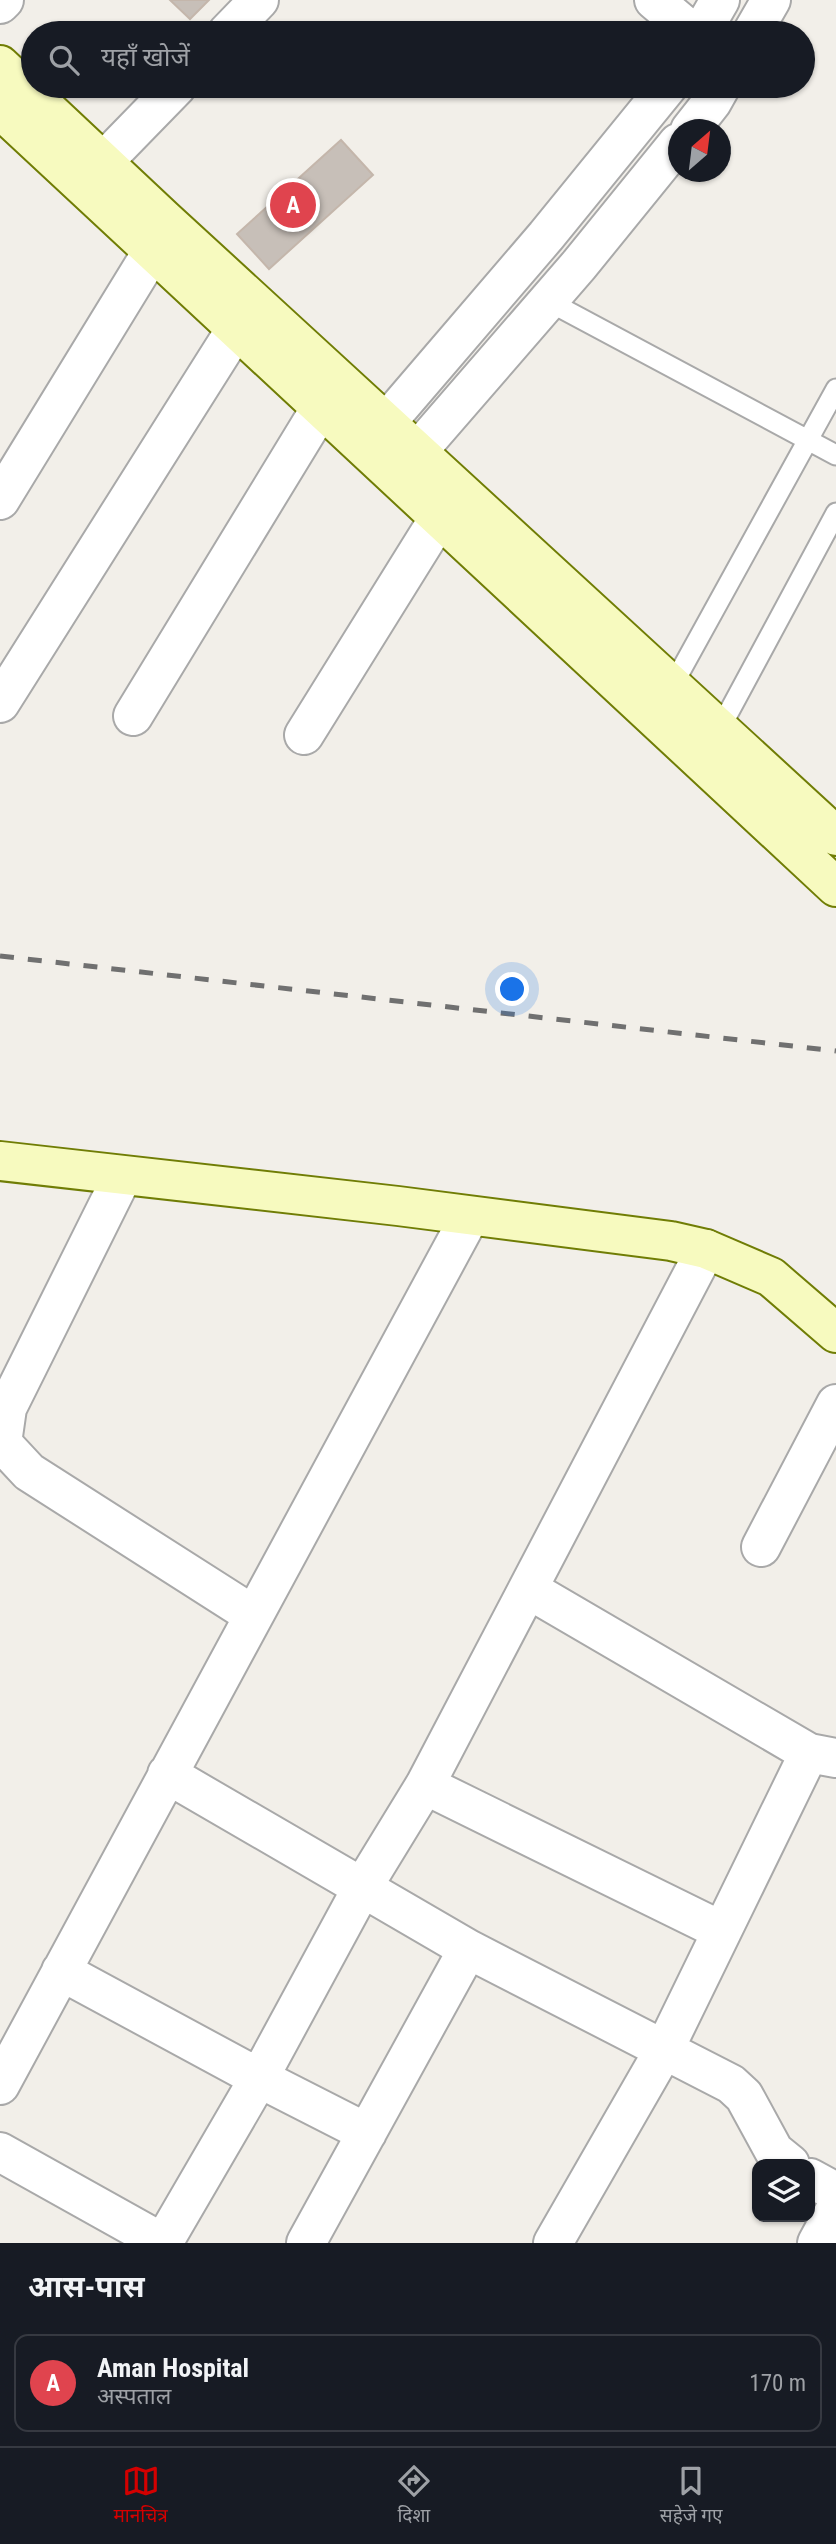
<!DOCTYPE html>
<html lang="hi">
<meta charset="utf-8">
<style>
:root{--surface:#171b24;--page:#20242c;--text:#f1f3f6;--muted:#9ea1a6;--line:#363941;--accent:#d40000}
body{margin:0;font-family:"Roboto Condensed","Noto Sans Devanagari",sans-serif;background:var(--page);color:var(--text)}
.controls{position:absolute;right:21px;bottom:21px;display:grid;overflow:hidden;border-radius:14px;box-shadow:0 2px 5px #0004}
.controls button{width:63px;height:63px;display:grid;place-items:center;padding:0;border:0;border-bottom:2px solid var(--line);background:var(--surface);color:var(--text);font:35px sans-serif}
.compass{position:absolute;left:668px;top:119px;width:63px;height:63px;border-radius:50%;background:var(--surface);box-shadow:0 2px 5px #0004;rotate:28deg}
.you{position:absolute;left:513px;top:990px;width:24px;height:24px;margin:-18px;border:5px solid #fff;border-radius:50%;background:#1a73e8;box-shadow:0 0 0 10px #1a73e833}
.badge{display:grid;place-items:center;width:46px;height:46px;border-radius:50%;background:var(--accent);color:#fff;font-size:23px;font-weight:700}
.pin{position:absolute;translate:-50% -50%;border:4px solid #fff;box-shadow:0 2px 7px #0006}
.list{margin:0;padding:0;list-style:none}
h2{display:flex;justify-content:space-between;align-items:center;height:91px;margin:0;padding:0 28px;font-size:30px}
h2 small{font-size:23px;font-weight:400;color:var(--muted)}
.list li{display:grid;grid-template-columns:46px 1fr auto;gap:21px;align-items:center;box-sizing:border-box;height:98px;margin:0 14px 14px;padding:0 14px;border:2px solid var(--line);border-radius:14px}
.list b{display:block;font-size:26px;white-space:nowrap}
.list p{margin:0;font-size:23px;white-space:nowrap;color:var(--muted)}
.list em{font-size:23px;font-style:normal;color:var(--muted)}
.icon{flex:none;width:38px;height:38px;fill:none;stroke:currentColor;stroke-width:2;stroke-linecap:round;stroke-linejoin:round}
.map{position:relative;flex:none;width:836px;height:2243px;overflow:hidden}
.search{position:absolute;background:var(--surface);box-shadow:0 2px 5px #0004;left:21px;right:21px;top:21px;height:77px;display:flex;align-items:center;gap:18px;box-sizing:border-box;padding:0 24px;border-radius:38px;color:var(--muted);font-size:26px}
.sheet{height:203px;background:var(--surface)}
nav{display:flex;justify-content:space-around;align-items:center;box-sizing:border-box;height:98px;border-top:2px solid var(--line);background:var(--surface);font-size:19px;color:var(--muted)}
nav a{display:grid;justify-items:center;gap:4px}
nav .on{color:var(--accent)}
.map>svg:first-child{display:block}
</style>
<div class="map">
<svg width="836" height="2243" viewBox="0 0 836 2243">
<rect width="100%" height="100%" fill="#f2efe9"/>
<path fill="#c7bfb8" stroke="#c4b6ab" stroke-width="2" d="M170 0H209L190 19Z
M341 140 373 175 269 269 237 234Z"/>
<g fill="none" stroke-linecap="round" stroke-linejoin="round">
<g stroke="#a9a9a9" stroke-width="23">
<path id="lane" d="M548 301 836 455
M670 690 836 389
M717 734 836 513"/>
</g>
<g stroke="#a9a9a9" stroke-width="42">
<path id="street" d="M654 0 693 33
M0 4 4 0
M227 33 259 0
M701 33 720 0
M752 33 771 0
M690 130 712 102 721 86
M103 162 177 86
M366 446 546 236 668 86
M397 475 579 265 678 143
M0 500 152 252
M0 703 236 329
M133 716 322 406
M304 735 439 518
M122 1177 7 1408 2 1443 29 1472 253 1615
M761 1547 836 1404
M528 1589 809 1753 836 1758
M167 1774 468 1949 731 2084 744 2096 774 2151 790 2164
M425 1785 722 1931
M61 1971 259 2078 367 2133
M0 2085 470 1216
M0 2152 163 2243
M810 2178 836 2192
M163 2243 259 2078 362 1888 425 1785 706 1249
M306 2243 468 1949
M553 2243 664 2050 809 1753
M817 2243 836 2208"/>
</g>
<g stroke="#707d05" stroke-width="42">
<path id="secondary" d="M0 65 164 219 836 836
M0 109 836 887
M0 1161 398 1206 671 1241 706 1249 771 1277 836 1333"/>
</g>
<use href="#lane" stroke="#fff" stroke-width="19"/>
<use href="#street" stroke="#fff" stroke-width="38"/>
<use href="#secondary" stroke="#f7fabf" stroke-width="38"/>
<path stroke="#707070" stroke-width="5" stroke-dasharray="14 14" stroke-linecap="butt" d="M0 956 836 1051"/>
</g>
</svg>
<div class="controls">
<button><svg class="icon" aria-label="layers" viewBox="0 0 24 24"><path d="M12 4l9 5-9 5-9-5zM3 14l9 5 9-5"/></svg></button>
</div>
<svg class="compass" viewBox="-18 -18 36 36"><path d="M0-13l5 13h-10z" fill="#e53935"/><path d="M0 13l5-13h-10z" fill="#9ea1a6"/></svg>
<div class="you"></div>
<div class="pin badge" style="left:293px;top:205px;background:#e0444e">A</div>
<div class="search"><svg class="icon" aria-label="search" viewBox="0 0 24 24"><circle cx="10" cy="10" r="6"/><path d="M15 15l6 6"/></svg>यहाँ खोजें</div>
</div>
<section class="sheet">
<h2>आस-पास<small></small></h2>
<ul class="list">
<li><span class="badge" style="background:#e0444e">A</span><div><b>Aman Hospital</b><p>अस्पताल</p></div><em>170 m</em></li>
</ul>
</section>
<nav>
<a class="on"><svg class="icon" aria-label="map" viewBox="0 0 24 24"><path d="M3 6l6-2 6 2 6-2v14l-6 2-6-2-6 2zM9 4v14M15 6v14"/></svg>मानचित्र</a>
<a><svg class="icon" aria-label="directions" viewBox="0 0 24 24"><path d="M12 3l9 9-9 9-9-9zM9 14v-3h6M13 9l2 2-2 2"/></svg>दिशा</a>
<a><svg class="icon" aria-label="saved" viewBox="0 0 24 24"><path d="M7 4h10v16l-5-4-5 4z"/></svg>सहेजे गए</a>
</nav>
